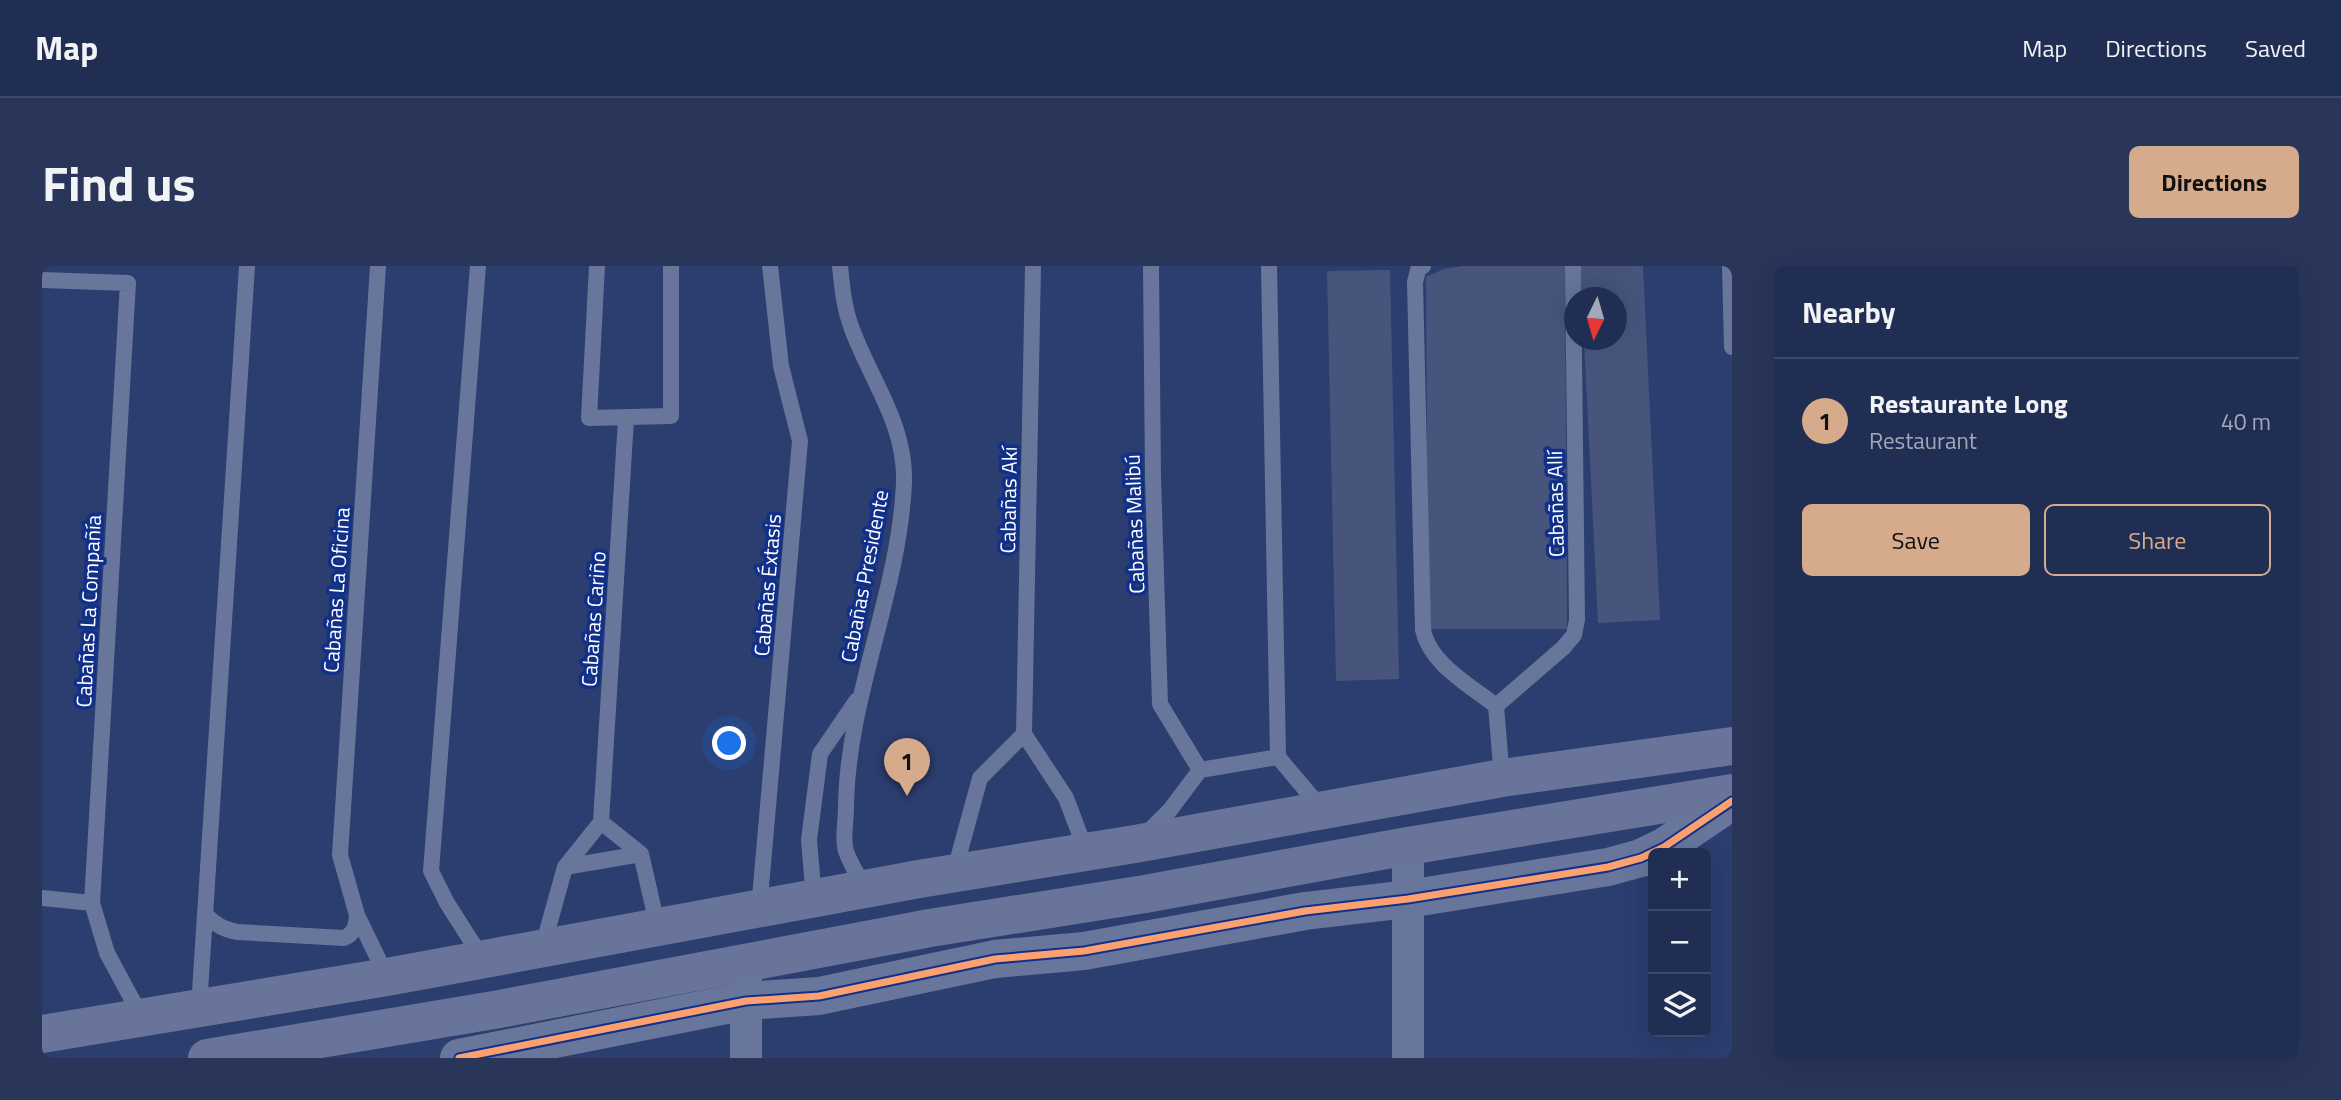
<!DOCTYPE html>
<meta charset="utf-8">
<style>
:root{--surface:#212e53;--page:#29365a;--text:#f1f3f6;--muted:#a2a8b8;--line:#3e4a6a;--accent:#d6ab8b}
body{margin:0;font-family:"Titillium Web",sans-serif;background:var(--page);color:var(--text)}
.controls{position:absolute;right:21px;bottom:21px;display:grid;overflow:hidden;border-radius:10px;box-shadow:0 7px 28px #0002}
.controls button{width:63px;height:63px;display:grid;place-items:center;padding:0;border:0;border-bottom:2px solid var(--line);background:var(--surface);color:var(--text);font:35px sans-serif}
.compass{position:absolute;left:1522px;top:21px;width:63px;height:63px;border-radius:50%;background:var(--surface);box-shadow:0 7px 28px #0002;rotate:185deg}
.you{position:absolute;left:688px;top:478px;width:24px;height:24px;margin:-18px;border:5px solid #fff;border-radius:50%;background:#1a73e8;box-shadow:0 0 0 10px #1a73e833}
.badge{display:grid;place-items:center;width:46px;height:46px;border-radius:50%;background:var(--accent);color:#111;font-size:23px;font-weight:700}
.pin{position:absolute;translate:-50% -58px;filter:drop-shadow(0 2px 4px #0008)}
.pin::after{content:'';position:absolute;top:37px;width:24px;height:21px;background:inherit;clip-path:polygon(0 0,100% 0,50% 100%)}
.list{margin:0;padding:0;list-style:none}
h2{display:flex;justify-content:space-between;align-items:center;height:91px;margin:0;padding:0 28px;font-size:30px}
h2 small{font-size:23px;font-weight:400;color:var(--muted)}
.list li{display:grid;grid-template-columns:46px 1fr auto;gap:21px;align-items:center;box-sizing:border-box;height:126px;padding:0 28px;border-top:2px solid var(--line)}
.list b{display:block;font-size:26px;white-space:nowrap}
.list p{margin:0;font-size:23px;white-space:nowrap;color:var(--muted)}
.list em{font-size:23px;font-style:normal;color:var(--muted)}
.actions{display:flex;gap:14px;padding:21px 28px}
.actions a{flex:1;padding:16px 0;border:2px solid var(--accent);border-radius:10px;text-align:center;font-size:24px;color:var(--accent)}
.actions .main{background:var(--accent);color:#111}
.icon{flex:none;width:38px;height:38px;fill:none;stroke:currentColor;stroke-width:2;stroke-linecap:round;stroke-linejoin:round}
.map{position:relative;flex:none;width:1690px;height:792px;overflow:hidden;border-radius:10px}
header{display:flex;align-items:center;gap:42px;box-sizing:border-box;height:98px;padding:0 35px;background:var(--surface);border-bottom:2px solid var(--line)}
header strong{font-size:33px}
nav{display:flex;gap:38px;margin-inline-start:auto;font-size:24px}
.intro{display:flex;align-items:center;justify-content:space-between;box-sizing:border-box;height:168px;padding:0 42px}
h1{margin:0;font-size:49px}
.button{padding:18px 32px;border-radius:10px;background:var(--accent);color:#111;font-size:24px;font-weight:700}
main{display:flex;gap:42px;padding:0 42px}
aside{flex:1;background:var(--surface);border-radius:10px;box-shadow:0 7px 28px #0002}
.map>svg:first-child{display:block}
</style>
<header>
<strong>Map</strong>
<nav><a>Map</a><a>Directions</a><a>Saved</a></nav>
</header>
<div class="intro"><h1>Find us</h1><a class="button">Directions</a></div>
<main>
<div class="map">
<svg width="1690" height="792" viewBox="0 0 1690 792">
<rect width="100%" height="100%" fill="#2c3d6f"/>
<path fill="#47557d" d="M1420 0H1523L1525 363H1386L1384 11 1402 3Z
M1538 0H1601L1618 354 1556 357 1542 74H1574V32H1540Z
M1348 4 1357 413 1294 415 1285 5Z"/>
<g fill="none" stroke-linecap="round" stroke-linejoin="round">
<path stroke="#68769c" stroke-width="16" d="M336 0 298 589 315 649 345 711
M436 0 389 605 405 637 440 692
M555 0 547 152 629 150V0
M798 0C800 21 802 42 810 63 829 115 864 158 862 217 857 328 805 431 804 542 804 555 800 573 804 585 808 598 817 611 824 623
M991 0 982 468 1024 532 1044 585
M1109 0 1111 211 1118 438 1158 504
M1227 0 1236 491
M1381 0 1376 4 1373 16 1381 364C1388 398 1428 419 1454 440L1460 512
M1688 0 1690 81
M0 14 86 17 50 637 65 687 99 750
M1454 440 1521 382 1532 369 1535 354 1531 0
M559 556 599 588 616 662
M1104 568 1128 544 1158 504 1236 491 1279 542
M523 601 599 588
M912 607 938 512 982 468
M0 632 50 637
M772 633 767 574 778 488 815 434
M717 643 758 175 739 100 728 0
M164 649C173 659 182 663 195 666L302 672C313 667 314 660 315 649
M501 680 523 601 559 556 584 153
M157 741 205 0"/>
<path stroke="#68769c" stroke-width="32" d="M1366 580V792
M704 713V792"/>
<path stroke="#68769c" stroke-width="38" d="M417 792 704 735 777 730 953 693 1042 685 1263 645 1366 633 1566 601 1599 592 1622 581 1690 535"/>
<path stroke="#68749a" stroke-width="38" d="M0 768 345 711 877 613 1093 578 1460 512 1690 480
M165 792 452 744 888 662 1103 628 1366 580 1690 527"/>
<g stroke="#11308a" stroke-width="11">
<path id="cycleway" d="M417 792 704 735 777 730 953 693 1042 685 1263 645 1366 633 1566 601 1599 592 1622 581 1690 535"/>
</g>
<use href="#cycleway" stroke="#fca06f" stroke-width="7"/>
</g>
<g text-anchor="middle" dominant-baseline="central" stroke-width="7" stroke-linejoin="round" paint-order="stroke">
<g font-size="21" fill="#fff" stroke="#11308a">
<text transform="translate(966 234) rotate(-89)">Cabañas Akí</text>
<text transform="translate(1513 238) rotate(-91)">Cabañas Allí</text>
<text transform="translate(1092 258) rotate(-92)">Cabañas Malibú</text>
<text transform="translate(822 310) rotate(-79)">Cabañas Presidente</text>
<text transform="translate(725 319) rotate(-85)">Cabañas Éxtasis</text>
<text transform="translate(294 324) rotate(-86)">Cabañas La Oficina</text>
<text transform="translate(46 345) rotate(-87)">Cabañas La Compañía</text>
<text transform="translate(551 353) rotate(-86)">Cabañas Cariño</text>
</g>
</g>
</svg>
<div class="controls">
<button>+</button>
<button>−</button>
<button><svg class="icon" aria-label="layers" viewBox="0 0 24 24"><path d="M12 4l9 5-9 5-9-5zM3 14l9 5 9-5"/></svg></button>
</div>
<svg class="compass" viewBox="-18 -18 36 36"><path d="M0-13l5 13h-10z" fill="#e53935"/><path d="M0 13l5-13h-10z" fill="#a2a8b8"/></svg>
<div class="you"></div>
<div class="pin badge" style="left:865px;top:530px">1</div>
</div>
<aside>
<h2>Nearby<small></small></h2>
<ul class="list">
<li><span class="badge">1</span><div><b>Restaurante Long</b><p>Restaurant</p></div><em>40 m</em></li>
</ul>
<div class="actions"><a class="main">Save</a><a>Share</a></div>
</aside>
</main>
